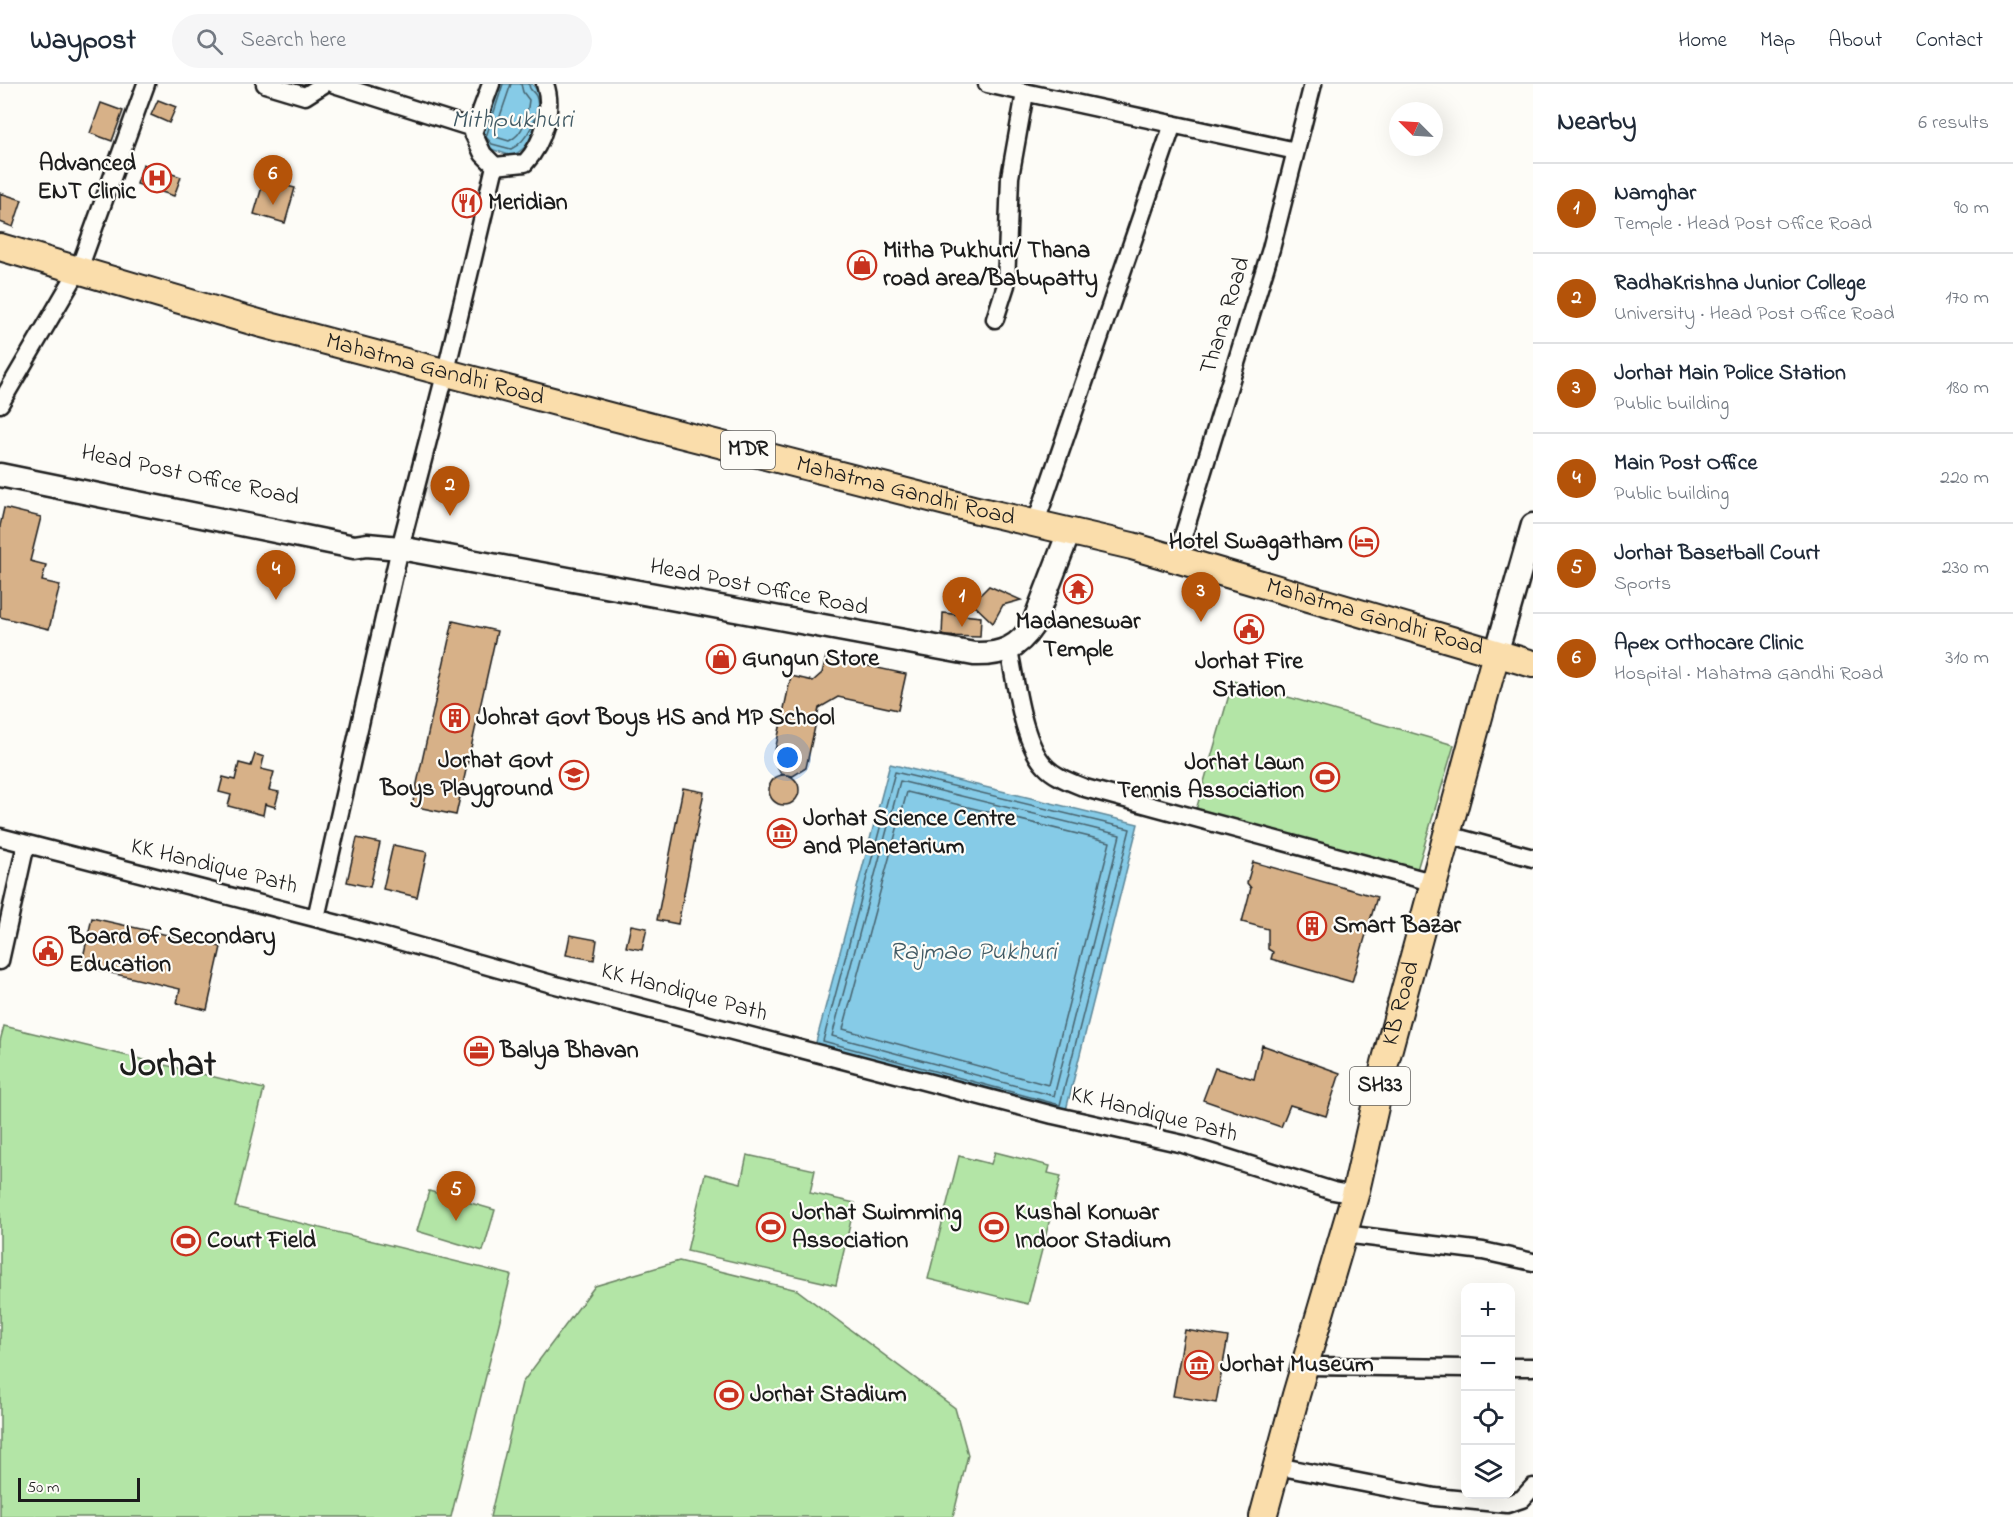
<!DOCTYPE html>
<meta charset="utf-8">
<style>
:root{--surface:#fff;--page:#f6f6f7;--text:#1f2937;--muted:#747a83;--line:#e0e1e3;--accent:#b45309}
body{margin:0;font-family:"Indie Flower",sans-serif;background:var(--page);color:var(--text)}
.controls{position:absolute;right:18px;bottom:18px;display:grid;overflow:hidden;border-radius:12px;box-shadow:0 6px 24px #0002}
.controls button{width:54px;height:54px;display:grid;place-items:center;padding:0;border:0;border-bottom:2px solid var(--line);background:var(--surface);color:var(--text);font:30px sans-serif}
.compass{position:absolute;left:1389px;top:18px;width:54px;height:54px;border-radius:50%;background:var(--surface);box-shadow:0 6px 24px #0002;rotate:294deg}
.scale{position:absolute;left:18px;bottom:15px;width:122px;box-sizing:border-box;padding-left:6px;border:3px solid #1c1c1c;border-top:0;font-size:16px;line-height:21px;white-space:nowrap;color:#1c1c1c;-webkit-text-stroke:4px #fdfcf7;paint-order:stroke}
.you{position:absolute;left:788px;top:674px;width:21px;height:21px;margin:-15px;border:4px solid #fff;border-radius:50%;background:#1a73e8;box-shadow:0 0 0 9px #1a73e833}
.badge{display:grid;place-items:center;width:39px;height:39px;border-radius:50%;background:var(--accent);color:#fff;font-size:20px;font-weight:700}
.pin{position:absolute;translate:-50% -50px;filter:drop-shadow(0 2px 3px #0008)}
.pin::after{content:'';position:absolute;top:32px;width:21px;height:18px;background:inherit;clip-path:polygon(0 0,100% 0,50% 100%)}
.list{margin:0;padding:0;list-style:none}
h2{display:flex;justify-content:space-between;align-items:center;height:78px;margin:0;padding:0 24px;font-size:26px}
h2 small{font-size:20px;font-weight:400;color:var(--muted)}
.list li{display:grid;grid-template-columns:39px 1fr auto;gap:18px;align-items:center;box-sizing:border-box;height:90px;padding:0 24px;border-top:2px solid var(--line)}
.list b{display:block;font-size:22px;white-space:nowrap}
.list p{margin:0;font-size:20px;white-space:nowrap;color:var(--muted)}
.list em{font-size:20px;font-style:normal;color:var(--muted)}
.icon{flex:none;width:33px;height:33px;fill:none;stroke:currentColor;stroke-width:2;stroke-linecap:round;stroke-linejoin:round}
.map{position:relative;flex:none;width:1533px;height:1433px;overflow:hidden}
header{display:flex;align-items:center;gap:36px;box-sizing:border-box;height:84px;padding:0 30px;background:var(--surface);border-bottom:2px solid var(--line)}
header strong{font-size:28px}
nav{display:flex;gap:33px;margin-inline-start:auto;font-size:21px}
.search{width:420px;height:54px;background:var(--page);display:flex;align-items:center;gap:15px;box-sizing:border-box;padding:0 21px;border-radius:33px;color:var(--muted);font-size:22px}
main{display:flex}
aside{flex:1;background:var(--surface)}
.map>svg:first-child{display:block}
</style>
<header>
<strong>Waypost</strong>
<div class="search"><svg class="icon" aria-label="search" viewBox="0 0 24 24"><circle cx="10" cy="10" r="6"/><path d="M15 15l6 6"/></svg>Search here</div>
<nav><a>Home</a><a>Map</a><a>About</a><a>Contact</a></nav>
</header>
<main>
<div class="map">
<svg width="1533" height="1433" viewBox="0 0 1533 1433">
<rect width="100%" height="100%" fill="#fdfcf7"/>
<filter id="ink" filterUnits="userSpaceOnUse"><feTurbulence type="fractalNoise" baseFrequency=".0167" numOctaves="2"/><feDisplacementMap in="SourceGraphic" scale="12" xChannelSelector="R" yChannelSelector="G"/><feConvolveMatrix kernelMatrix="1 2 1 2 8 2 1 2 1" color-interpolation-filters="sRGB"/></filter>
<g filter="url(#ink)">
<path fill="#b3e5a6" stroke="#688061" stroke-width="1.5" d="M1233 597 1454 661 1416 789 1196 726Z
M4 942 264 1005 235 1123 511 1191 451 1433H0V957Z
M995 1068 1050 1082 1048 1089 1061 1092 1028 1220 928 1195 959 1072 991 1080Z
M747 1071 815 1086 810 1109 855 1119 836 1201 687 1167 705 1090 741 1099Z
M429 1107 495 1126 483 1167 417 1147Z
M679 1177 797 1206 955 1324 968 1371 953 1433H490L522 1299 595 1202Z"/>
<path fill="#86cbe7" stroke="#5c8596" stroke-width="1.5" d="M498 0H532L543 13C538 37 537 60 512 72L488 64 479 56Z
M890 680 1138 740 1065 1030 815 962Z"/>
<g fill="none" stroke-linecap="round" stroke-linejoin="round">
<path stroke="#46626d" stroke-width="1.5" d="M503 0 486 53 492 60 511 65C526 59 543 28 536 12 533 6 529 7 529 0
M511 0 494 50 496 53 509 57C525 49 527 32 529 16L523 8 521 0
M895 688 1130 745 1060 1021 823 957Z
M900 697 1120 751 1054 1012 832 952Z
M907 708 1110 758 1048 1001 843 945Z"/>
</g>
<path fill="#d7b188" stroke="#1c1c1c" stroke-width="1.5" d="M158 16 176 23 169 39 151 31Z
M101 19 123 27 112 57 90 49Z
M143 80 181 93 174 112 137 100Z
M264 96 295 104 285 139 254 130Z
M0 109 22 116 13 143 0 138Z
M4 424 41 433 30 477 46 481 42 497 60 501 49 545 0 533V442Z
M989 502 1021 516 1003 521 993 539 972 519Z
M943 529 981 533 980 553 942 552Z
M453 537 497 547 456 731 412 722Z
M826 573 906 590 898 626 838 613 819 624 806 684 793 692 781 690 773 676 791 592 813 597 822 589Z
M255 670 264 673 261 685 274 688 269 706 279 708 275 723 265 720 263 731 228 722 231 711 219 708 223 693 235 696 239 679 251 682Z
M769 706a15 15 0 1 1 30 0a15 15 0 1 1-30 0Z
M683 704 704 708 678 840 657 836Z
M357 754 380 759 370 803 347 798Z
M393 761 427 768 417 813 383 805Z
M1253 778 1377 813 1352 898 1271 875 1273 868 1268 865V845L1242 838 1251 804 1247 799Z
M92 834 221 863 207 926 177 919 180 905 81 882Z
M631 841 647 844 642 866 626 863Z
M570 851 597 856 594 876 566 871Z
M1262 961 1340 989 1326 1032 1290 1021 1281 1043 1203 1016 1215 984 1254 995Z
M1185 1246 1228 1253 1216 1319 1173 1312Z"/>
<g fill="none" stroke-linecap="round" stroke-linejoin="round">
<g stroke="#1c1c1c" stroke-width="21">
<path id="street" d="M265 0 305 12 324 0
M334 0 473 44
M491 0 473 49 483 70 495 82
M987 0 1296 67
M995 235 1006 201 1010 93 1025 9
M0 320 79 185 146 0
M1035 441 1173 40
M1176 475 1271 165 1313 0
M1009 566C1016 598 1022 658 1045 682 1055 693 1071 698 1085 704L1435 799
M1448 751 1533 774
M0 753 346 842 552 900 1053 1031 1183 1060 1333 1107 1355 1111
M316 834 400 464 446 287 495 82 525 79C543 60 554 25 545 0
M0 877 26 760
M1344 1150 1483 1167 1533 1178
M1305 1282 1466 1284
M1510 1283H1533
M1277 1382 1435 1413 1507 1420 1522 1415 1533 1403"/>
</g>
<g stroke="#1c1c1c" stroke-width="27">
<path id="secondary" d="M0 391 354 463 367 461 400 464 974 570C1002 571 1018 564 1033 541L1069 448
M1496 570 1533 441"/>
</g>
<g stroke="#1c1c1c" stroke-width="30">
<g id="primary">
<path id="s1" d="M0 163 262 240 613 333 973 425 1132 462 1533 580"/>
<path id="s2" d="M1263 1433 1296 1311 1355 1111 1385 979 1496 570"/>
</g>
</g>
<use href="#street" stroke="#fdfcf7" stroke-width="16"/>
<use href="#secondary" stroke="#fdfcf7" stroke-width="22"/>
<use href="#primary" stroke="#faddab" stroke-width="26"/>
</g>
</g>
<defs>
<g id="hospital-ring" transform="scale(1.5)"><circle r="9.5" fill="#fdfcf7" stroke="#c8321e" stroke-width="1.5"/><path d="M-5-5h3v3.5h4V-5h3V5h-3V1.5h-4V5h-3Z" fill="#c8321e"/></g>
<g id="restaurant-ring" transform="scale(1.5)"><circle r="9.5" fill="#fdfcf7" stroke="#c8321e" stroke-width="1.5"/><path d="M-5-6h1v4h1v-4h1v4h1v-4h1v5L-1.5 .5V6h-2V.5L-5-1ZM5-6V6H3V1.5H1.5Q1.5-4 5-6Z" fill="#c8321e"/></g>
<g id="shop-ring" transform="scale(1.5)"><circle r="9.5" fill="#fdfcf7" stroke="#c8321e" stroke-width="1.5"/><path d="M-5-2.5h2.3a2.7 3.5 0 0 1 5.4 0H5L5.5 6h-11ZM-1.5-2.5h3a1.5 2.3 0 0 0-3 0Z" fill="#c8321e"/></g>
<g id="hotel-ring" transform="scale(1.5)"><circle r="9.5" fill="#fdfcf7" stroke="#c8321e" stroke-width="1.5"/><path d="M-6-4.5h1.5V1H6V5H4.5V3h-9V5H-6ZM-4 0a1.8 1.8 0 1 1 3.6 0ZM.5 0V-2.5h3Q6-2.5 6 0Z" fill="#c8321e"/></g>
<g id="temple-ring" transform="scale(1.5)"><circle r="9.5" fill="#fdfcf7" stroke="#c8321e" stroke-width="1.5"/><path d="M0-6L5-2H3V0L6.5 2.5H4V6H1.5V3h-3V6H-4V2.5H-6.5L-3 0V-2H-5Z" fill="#c8321e"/></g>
<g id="civic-ring" transform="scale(1.5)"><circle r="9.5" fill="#fdfcf7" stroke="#c8321e" stroke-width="1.5"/><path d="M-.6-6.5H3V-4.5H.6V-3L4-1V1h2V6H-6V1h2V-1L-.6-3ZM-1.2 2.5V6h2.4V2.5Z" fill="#c8321e"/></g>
<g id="building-ring" transform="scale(1.5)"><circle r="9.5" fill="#fdfcf7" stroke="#c8321e" stroke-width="1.5"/><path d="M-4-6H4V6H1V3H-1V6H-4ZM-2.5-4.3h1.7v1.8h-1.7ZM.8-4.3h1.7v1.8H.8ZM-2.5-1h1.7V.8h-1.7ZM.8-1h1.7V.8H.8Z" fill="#c8321e"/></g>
<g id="school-ring" transform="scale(1.5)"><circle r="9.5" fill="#fdfcf7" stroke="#c8321e" stroke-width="1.5"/><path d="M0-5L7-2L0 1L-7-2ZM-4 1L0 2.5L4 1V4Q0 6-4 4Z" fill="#c8321e"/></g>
<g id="stadium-ring" transform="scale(1.5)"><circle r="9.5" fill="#fdfcf7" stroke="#c8321e" stroke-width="1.5"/><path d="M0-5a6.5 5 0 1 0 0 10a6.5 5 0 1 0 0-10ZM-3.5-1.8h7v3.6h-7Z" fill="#c8321e"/></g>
<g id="museum-ring" transform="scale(1.5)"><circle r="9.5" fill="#fdfcf7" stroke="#c8321e" stroke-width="1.5"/><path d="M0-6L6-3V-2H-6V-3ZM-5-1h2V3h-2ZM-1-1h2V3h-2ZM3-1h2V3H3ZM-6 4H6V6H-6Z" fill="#c8321e"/></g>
<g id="office-ring" transform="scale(1.5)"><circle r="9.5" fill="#fdfcf7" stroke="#c8321e" stroke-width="1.5"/><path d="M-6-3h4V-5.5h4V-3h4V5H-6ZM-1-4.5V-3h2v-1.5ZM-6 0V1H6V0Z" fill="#c8321e"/></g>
</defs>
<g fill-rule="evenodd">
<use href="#hospital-ring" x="157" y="94"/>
<use href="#restaurant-ring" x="467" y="119"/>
<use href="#shop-ring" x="862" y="181"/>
<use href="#hotel-ring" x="1364" y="458"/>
<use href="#temple-ring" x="1078" y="505"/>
<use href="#civic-ring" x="1249" y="545"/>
<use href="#shop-ring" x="721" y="575"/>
<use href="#building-ring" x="455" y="634"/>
<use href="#school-ring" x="574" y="691"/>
<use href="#stadium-ring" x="1325" y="693"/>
<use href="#museum-ring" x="782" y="749"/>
<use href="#building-ring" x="1312" y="842"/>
<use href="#civic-ring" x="48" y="867"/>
<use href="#office-ring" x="479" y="967"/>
<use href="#stadium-ring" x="771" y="1143"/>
<use href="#stadium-ring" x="994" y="1143"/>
<use href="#stadium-ring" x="186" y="1157"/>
<use href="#museum-ring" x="1199" y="1281"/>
<use href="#stadium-ring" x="729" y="1311"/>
</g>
<g text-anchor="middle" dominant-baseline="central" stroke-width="4.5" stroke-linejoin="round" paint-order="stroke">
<g fill="#fdfcf7" stroke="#605f5e" stroke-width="1.5">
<rect x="721" y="347" width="54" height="38" rx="4.5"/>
<rect x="1350" y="983" width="60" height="38" rx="4.5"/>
</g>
<g font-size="22" font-weight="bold" fill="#1c1c1c">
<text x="748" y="366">MDR</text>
<text x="1380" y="1002">SH33</text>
</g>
<g font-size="24" font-weight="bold" fill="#1c1c1c" stroke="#fdfcf7" text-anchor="start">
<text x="136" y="80" text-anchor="end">Advanced<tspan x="136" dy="28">ENT Clinic</tspan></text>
<text x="488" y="119">Meridian</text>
<text x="883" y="167">Mitha Pukhuri/ Thana<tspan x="883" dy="28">road area/Babupatty</tspan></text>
<text x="1343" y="458" text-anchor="end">Hotel Swagatham</text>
<text x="1078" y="538" text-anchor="middle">Madaneswar<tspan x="1078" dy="28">Temple</tspan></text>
<text x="742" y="575">Gungun Store</text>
<text x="1249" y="578" text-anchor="middle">Jorhat Fire<tspan x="1249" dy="28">Station</tspan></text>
<text x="476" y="634">Johrat Govt Boys HS and MP School</text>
<text x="553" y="677" text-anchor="end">Jorhat Govt<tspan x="553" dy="28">Boys Playground</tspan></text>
<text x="1304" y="679" text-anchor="end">Jorhat Lawn<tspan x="1304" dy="28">Tennis Association</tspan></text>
<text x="803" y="735">Jorhat Science Centre<tspan x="803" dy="28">and Planetarium</tspan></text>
<text x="1333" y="842">Smart Bazar</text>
<text x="69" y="853">Board of Secondary<tspan x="69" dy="28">Education</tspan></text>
<text x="500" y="967">Balya Bhavan</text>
<text x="792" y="1129">Jorhat Swimming<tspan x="792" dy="28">Association</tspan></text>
<text x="1015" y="1129">Kushal Konwar<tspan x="1015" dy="28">Indoor Stadium</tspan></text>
<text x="207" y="1157">Court Field</text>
<text x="1220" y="1281">Jorhat Museum</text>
<text x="750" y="1311">Jorhat Stadium</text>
</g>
<g font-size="24" fill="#1c1c1c" stroke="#fdfcf7">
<text transform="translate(1226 232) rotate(-73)">Thana Road</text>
<text stroke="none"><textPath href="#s1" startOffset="452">Mahatma Gandhi Road</textPath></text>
<text transform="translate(190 392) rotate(12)">Head Post Office Road</text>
<text stroke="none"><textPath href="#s1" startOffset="938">Mahatma Gandhi Road</textPath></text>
<text transform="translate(759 504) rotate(11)">Head Post Office Road</text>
<text stroke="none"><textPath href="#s1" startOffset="1424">Mahatma Gandhi Road</textPath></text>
<text transform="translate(214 783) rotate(14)">KK Handique Path</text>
<text transform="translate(684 909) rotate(15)">KK Handique Path</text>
<text stroke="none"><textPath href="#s2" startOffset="532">KB Road</textPath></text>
<text transform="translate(1154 1031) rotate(14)">KK Handique Path</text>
</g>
<g font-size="26" font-style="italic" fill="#415963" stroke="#fdfcf7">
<text x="512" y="37">Mithpukhuri</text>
<text x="973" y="869">Rajmao Pukhuri</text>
</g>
<g font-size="36" font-weight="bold" fill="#1c1c1c" stroke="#fdfcf7">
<text x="168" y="982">Jorhat</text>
</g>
</g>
</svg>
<div class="controls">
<button>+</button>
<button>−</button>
<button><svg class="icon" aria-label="locate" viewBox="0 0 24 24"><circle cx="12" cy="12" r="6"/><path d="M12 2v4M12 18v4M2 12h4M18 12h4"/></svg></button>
<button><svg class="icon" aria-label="layers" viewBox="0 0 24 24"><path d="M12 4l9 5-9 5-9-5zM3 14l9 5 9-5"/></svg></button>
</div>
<svg class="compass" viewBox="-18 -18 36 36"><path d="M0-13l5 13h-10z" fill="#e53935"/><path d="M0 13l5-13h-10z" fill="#747a83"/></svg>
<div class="scale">50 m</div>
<div class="you"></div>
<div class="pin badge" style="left:962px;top:543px">1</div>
<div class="pin badge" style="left:450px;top:432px">2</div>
<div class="pin badge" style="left:1201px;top:538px">3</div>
<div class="pin badge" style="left:276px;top:516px">4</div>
<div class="pin badge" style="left:456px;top:1137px">5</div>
<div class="pin badge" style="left:273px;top:121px">6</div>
</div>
<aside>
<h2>Nearby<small>6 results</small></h2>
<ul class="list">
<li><span class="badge">1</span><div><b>Namghar</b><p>Temple · Head Post Office Road</p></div><em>90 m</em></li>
<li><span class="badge">2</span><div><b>RadhaKrishna Junior College</b><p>University · Head Post Office Road</p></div><em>170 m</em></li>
<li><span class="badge">3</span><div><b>Jorhat Main Police Station</b><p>Public building</p></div><em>180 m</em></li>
<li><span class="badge">4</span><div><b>Main Post Office</b><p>Public building</p></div><em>220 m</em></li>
<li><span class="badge">5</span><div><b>Jorhat Basetball Court</b><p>Sports</p></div><em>230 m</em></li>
<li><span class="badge">6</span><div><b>Apex Orthocare Clinic</b><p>Hospital · Mahatma Gandhi Road</p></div><em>310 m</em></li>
</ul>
</aside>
</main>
